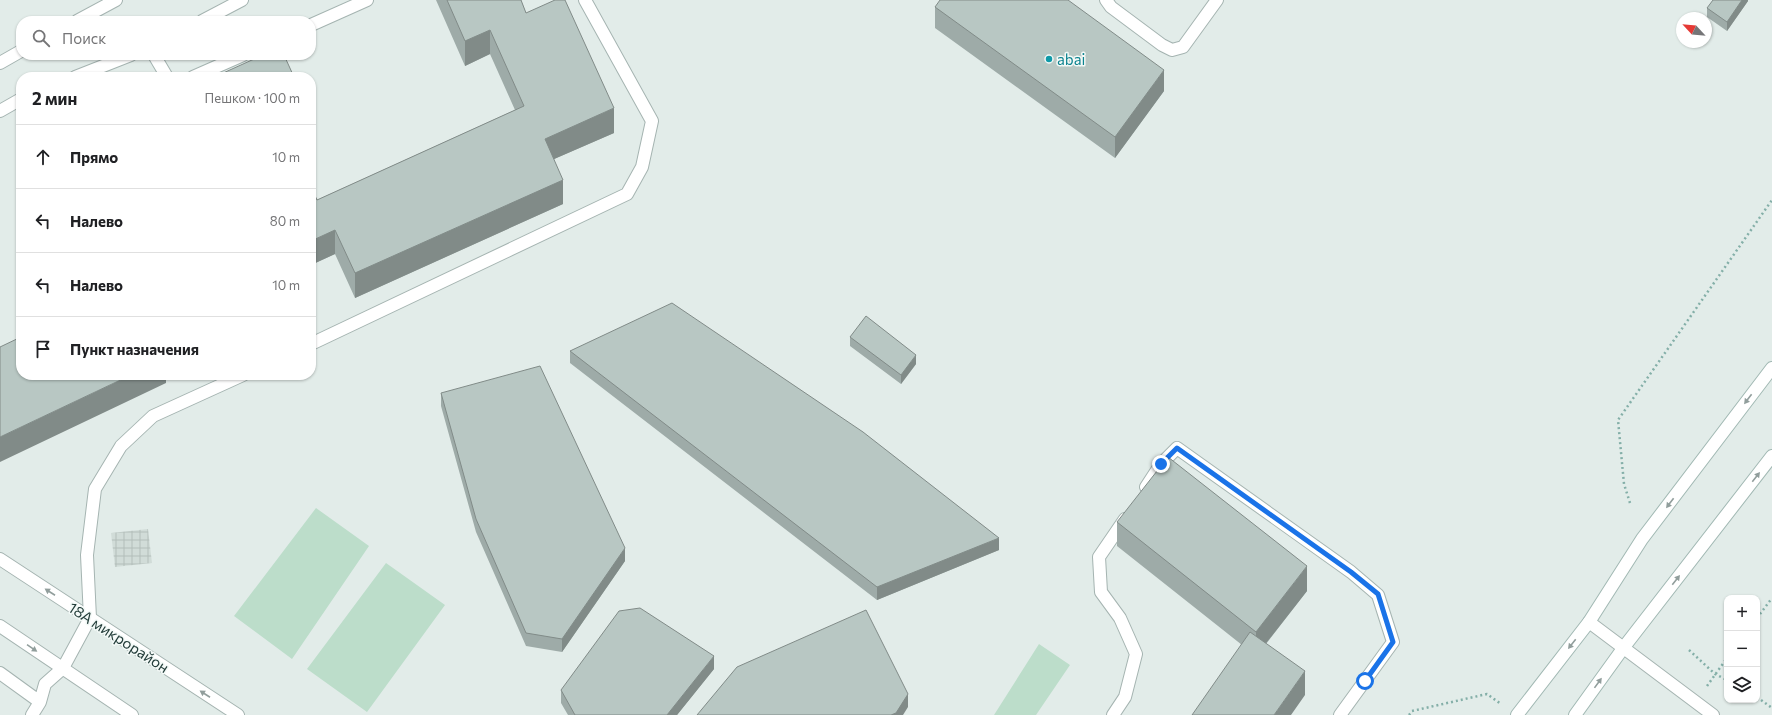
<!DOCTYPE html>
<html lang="ru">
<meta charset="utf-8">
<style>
:root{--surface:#fff;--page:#f6f6f6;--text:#202124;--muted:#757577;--line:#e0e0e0}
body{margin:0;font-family:Commissioner,sans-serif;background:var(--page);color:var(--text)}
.controls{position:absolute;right:12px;bottom:12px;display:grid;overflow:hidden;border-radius:8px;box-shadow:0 1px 3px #0004}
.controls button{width:36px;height:36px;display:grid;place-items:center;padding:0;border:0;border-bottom:1px solid var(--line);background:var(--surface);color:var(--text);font:20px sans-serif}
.compass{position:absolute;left:1676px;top:12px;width:36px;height:36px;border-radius:50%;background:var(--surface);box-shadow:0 1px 3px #0004;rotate:296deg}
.stop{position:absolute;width:12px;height:12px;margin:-9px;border:3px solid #1a73e8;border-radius:50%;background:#fff}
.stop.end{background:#1a73e8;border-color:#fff;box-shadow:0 1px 4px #0008}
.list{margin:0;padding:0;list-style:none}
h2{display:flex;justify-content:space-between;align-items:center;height:52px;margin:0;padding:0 16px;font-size:17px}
h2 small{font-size:13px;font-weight:400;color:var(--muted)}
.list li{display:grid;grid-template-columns:26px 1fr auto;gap:12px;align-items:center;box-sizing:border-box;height:64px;padding:0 16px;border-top:1px solid var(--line)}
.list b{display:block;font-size:15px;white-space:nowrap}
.list em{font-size:13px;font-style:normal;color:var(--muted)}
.icon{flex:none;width:22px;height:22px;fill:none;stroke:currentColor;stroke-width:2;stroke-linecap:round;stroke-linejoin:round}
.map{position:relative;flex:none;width:1772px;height:715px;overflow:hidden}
.search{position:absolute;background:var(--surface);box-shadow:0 1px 3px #0004;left:16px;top:16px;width:300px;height:44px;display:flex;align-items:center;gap:10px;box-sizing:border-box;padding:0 14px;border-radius:16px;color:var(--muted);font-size:15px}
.panel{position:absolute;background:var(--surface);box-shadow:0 1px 3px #0004;left:16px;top:72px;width:300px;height:308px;border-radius:16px}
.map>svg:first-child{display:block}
</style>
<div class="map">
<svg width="1772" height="715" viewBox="0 0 1772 715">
<defs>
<pattern id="industrial-grid" width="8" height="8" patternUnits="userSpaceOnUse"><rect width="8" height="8" fill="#d1dcd8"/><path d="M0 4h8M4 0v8" fill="none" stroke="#b3beba"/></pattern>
</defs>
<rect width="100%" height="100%" fill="#e2ece9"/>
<path fill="url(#industrial-grid)" d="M148 529 152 563 115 567 111 533Z"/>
<path fill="#bcddca" d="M316 508 369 546 292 659 234 616Z
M386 563 445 605 367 712 307 669Z
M1039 644 1070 665 1036 715H994Z"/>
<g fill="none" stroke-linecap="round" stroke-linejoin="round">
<g stroke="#a5b4b1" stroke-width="14">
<path id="lane" d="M77 21 116 0
M202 21 242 0
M311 25 367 0
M154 55 167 77
M0 63 21 51
M75 77 131 55
M193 77 243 55
M0 111 21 99
M311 344 627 194 642 167 652 121 585 0
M1146 487 1161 464 1177 448 1351 572 1378 595 1393 642 1340 715
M0 673 40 702 45 684 63 668 90 618 87 555 95 489 121 446 153 416 243 375
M32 715 40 702
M1113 715 1125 697 1136 654 1120 618 1101 592 1099 557 1125 519"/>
</g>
<g stroke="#a5b4b1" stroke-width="14">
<path id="street" d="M1106 0 1111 7 1162 45 1172 50 1183 47 1217 0
M0 559 238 715
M1589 622 1713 715
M0 626 132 715"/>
</g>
<g stroke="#a1b8b3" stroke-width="14">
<path id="secondary" d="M1517 715 1589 622 1642 539 1772 368
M1575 715 1624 647 1772 456"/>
</g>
<path stroke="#84afa8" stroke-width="2.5" stroke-dasharray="2 3" stroke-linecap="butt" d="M1630 503 1624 484 1618 420 1772 200
M1757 618 1772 598
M1689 650 1715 674 1727 680
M1707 686 1727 658
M1757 697 1772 708
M1409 715 1412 711 1487 694 1501 704"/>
<use href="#lane" stroke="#fff" stroke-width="12"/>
<use href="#street" stroke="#fff" stroke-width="12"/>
<use href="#secondary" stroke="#fff" stroke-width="12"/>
</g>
<path fill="#9eaba8" d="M436 0H521L526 13 614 133 554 159 563 204 355 298 335 254 311 265V187L317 200 515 110 490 54 465 66Z
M1748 0V1L1727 31 1707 17V8Z
M935 7 1164 91 1115 158 935 28Z
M850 337 916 364 901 384 850 346Z
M570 351 999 550 877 600 570 363Z
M441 393 625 561 562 652 526 646 476 532 441 406Z
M1117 522 1307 591 1266 644 1305 695 1117 546Z
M714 669 677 715H568L561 703V690Z"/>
<path fill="#818b88" d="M1742 0H1748V1L1727 31V22Z
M490 30V54L465 66V41Z
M1164 70V91L1115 158V137Z
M614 108V133L545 163V139Z
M563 180V204L355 298V273Z
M335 230V254L311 265V241Z
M916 355V364L901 384V375Z
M131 375H166V383L0 462V437Z
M999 538V550L877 600V587Z
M625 548V561L562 652V639Z
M1307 566V591L1256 656V632Z
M714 656V669L677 715H667Z
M1305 671V695L1291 715H1274Z
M908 694V707L903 715H891Z"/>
<path fill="#b8c7c3" stroke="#818b88" d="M447 0H521L526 13 555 0H565L614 108 545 139 563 180 355 273 335 230 311 241V187L317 200 524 106 490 30 465 41Z
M940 0H1068L1164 70 1115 137 935 7Z
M1713 0H1742L1727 22 1707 8Z
M263 55H284L294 77H222L221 74Z
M672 303 863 432 999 538 877 587 570 351Z
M866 316 916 355 901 375 850 337Z
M21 337V375H131L0 437V347Z
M540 366 625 548 562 639 526 633 476 519 441 393Z
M1168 457 1307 566 1256 632 1117 522Z
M640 608 714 656 667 715H575L561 690 619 611Z
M866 610 908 694 896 713 891 715H697L737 667Z
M1250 632 1305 671 1274 715H1192Z"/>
<defs><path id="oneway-solid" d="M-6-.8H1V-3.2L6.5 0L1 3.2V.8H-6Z"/></defs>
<g fill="#919e9c">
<use href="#oneway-solid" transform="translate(1748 399) rotate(127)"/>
<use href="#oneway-solid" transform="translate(1756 477) rotate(-52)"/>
<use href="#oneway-solid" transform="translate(1670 503) rotate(127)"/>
<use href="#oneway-solid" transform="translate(1676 580) rotate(-52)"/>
<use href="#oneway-solid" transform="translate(50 592) rotate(-147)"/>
<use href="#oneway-solid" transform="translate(1572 644) rotate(128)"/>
<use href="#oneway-solid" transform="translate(32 648) rotate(34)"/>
<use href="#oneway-solid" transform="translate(1598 683) rotate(-54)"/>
<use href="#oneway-solid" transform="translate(205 694) rotate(-147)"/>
</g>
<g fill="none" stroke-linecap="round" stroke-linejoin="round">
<path stroke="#1a73e8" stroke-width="5" d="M1161 464 1177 448 1351 572 1378 594 1393 642 1365 681"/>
</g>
<circle fill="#0f9aa8" stroke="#f3f9f7" stroke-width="1.5" cx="1049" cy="59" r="4"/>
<g text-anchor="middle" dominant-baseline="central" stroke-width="3" stroke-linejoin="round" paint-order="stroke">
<g font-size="15" fill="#0d838f" stroke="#f3f9f7" text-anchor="start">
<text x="1057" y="59">abai</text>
</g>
<g font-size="15" fill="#233d3a" stroke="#f3f9f7">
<text transform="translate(119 637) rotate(33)">18А микрорайон</text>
</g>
</g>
</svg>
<div class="controls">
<button>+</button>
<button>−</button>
<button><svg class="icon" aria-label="layers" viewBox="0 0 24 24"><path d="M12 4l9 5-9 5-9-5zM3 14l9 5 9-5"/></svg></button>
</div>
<svg class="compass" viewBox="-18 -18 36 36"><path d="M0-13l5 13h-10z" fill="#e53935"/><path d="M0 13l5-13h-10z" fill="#757577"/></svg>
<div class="stop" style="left:1365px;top:681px"></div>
<div class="stop end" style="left:1161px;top:464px"></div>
<div class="search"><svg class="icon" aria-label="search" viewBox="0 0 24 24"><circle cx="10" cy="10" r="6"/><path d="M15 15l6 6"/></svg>Поиск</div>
<section class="panel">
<h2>2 мин<small>Пешком · 100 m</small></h2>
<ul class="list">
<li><svg class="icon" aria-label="ahead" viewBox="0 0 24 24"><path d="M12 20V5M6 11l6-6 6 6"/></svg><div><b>Прямо</b></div><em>10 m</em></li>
<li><svg class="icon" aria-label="left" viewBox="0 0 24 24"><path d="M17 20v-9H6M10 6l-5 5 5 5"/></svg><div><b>Налево</b></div><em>80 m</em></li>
<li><svg class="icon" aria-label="left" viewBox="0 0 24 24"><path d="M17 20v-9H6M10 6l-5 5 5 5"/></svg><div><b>Налево</b></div><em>10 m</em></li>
<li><svg class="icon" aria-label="arrive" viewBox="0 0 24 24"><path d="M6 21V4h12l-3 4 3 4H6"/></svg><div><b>Пункт назначения</b></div></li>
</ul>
</section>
</div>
